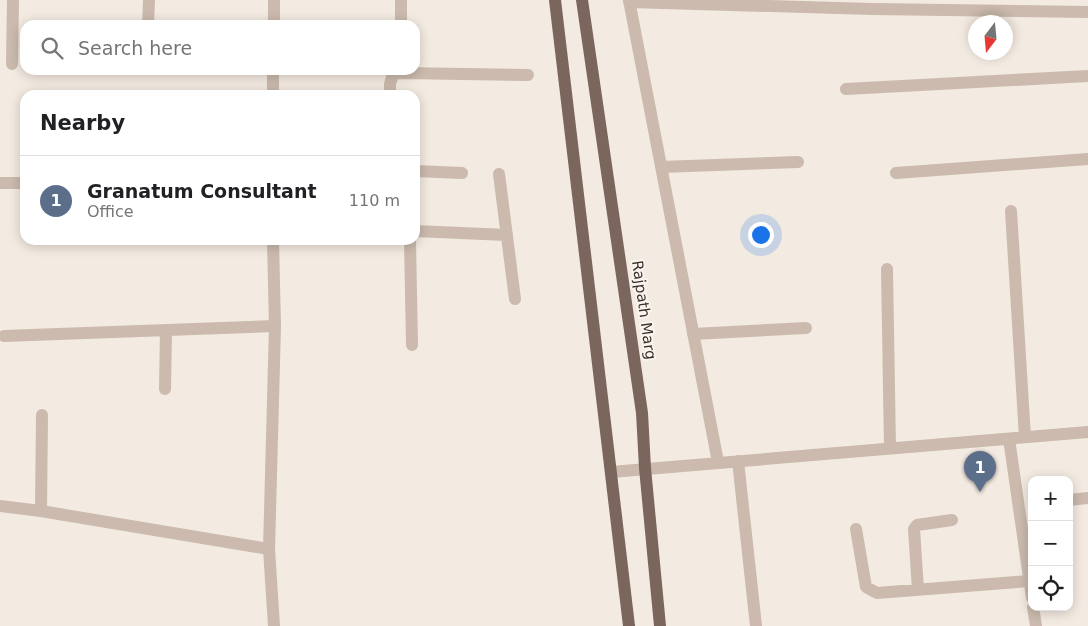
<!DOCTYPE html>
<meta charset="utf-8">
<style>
:root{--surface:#fff;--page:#f2f2f2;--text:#202124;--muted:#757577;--line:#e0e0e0;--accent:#db2777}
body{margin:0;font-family:"DejaVu Sans",sans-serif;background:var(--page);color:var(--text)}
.controls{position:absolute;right:15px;bottom:15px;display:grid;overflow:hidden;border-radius:10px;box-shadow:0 2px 12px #0003}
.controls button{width:45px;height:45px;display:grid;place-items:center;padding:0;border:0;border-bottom:1px solid var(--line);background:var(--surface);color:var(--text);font:25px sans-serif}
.compass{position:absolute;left:968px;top:15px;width:45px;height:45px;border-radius:50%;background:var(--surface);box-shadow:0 2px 12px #0003;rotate:196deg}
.you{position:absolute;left:760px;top:234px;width:18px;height:18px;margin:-12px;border:4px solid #fff;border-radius:50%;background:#1a73e8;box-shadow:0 0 0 8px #1a73e833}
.badge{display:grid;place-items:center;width:32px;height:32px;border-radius:50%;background:var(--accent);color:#fff;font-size:16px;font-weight:700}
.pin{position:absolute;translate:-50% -41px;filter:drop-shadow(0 1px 2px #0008)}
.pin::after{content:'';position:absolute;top:26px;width:18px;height:15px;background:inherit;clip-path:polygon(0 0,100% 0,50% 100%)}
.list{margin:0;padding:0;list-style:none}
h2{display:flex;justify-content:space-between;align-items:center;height:65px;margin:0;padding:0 20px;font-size:21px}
h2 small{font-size:16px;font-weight:400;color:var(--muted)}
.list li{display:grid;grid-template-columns:32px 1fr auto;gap:15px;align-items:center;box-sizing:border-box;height:90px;padding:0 20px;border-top:1px solid var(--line)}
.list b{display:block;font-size:19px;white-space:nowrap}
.list p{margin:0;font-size:16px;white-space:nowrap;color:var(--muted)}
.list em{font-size:16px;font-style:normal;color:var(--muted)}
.icon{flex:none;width:28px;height:28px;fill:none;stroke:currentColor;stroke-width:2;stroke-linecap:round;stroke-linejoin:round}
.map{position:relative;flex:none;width:1088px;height:626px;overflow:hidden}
.search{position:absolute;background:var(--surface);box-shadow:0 2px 12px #0003;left:20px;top:20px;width:400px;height:55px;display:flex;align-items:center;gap:12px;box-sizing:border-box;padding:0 18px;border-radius:15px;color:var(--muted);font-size:19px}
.panel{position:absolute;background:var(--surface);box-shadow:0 2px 12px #0003;left:20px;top:90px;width:400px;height:155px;border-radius:15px}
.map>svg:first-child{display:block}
</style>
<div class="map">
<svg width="1088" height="626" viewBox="0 0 1088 626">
<rect width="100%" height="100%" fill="#f3eae1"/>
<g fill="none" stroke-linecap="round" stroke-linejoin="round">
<path stroke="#cbbaad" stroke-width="12" d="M401 0V25
M629 0 718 462
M629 2 873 9 1088 12
M148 25 149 0
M274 25V0
M12 64 13 0
M273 70V95
M846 89 1088 76
M390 95V84L393 74 402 73 528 75
M661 167 798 162
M415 171 462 173
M896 173 1088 159
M499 174 515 299
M0 183H25
M1011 211 1025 437
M415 231 507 235
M273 240 275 326 269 549 274 626
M410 240 412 345
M887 269 890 448
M693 334 806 328
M4 336 275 326
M165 389 166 331
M1009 439 1032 598
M738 461 756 626
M611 472 1088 432
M1069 500 1088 498
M0 506 41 511 269 549
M41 511 42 415
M856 529 866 587 877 593 1029 581
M918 590 914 529 917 525 952 520
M1033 607 1036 626"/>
<path stroke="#7b665d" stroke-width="12" d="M555 0 629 626
M582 0 642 413 645 468 660 626"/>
</g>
<g text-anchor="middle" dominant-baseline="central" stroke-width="4" stroke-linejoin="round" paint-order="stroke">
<g font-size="15" fill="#3a2f2b" stroke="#faf4ee">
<text transform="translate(644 310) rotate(82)">Rajpath Marg</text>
</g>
</g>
</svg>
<div class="controls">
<button>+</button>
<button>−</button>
<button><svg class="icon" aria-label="locate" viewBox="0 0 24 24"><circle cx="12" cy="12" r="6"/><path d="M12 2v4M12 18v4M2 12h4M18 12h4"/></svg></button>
</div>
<svg class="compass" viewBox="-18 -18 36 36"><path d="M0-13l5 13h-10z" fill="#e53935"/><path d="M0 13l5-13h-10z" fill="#757577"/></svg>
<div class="you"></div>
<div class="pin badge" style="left:980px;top:492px;background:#5c6f8a">1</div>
<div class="search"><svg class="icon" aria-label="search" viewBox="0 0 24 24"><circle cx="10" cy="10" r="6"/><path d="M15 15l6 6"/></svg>Search here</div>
<section class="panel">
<h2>Nearby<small></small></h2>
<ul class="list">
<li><span class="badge" style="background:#5c6f8a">1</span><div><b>Granatum Consultant</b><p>Office</p></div><em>110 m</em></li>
</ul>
</section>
</div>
